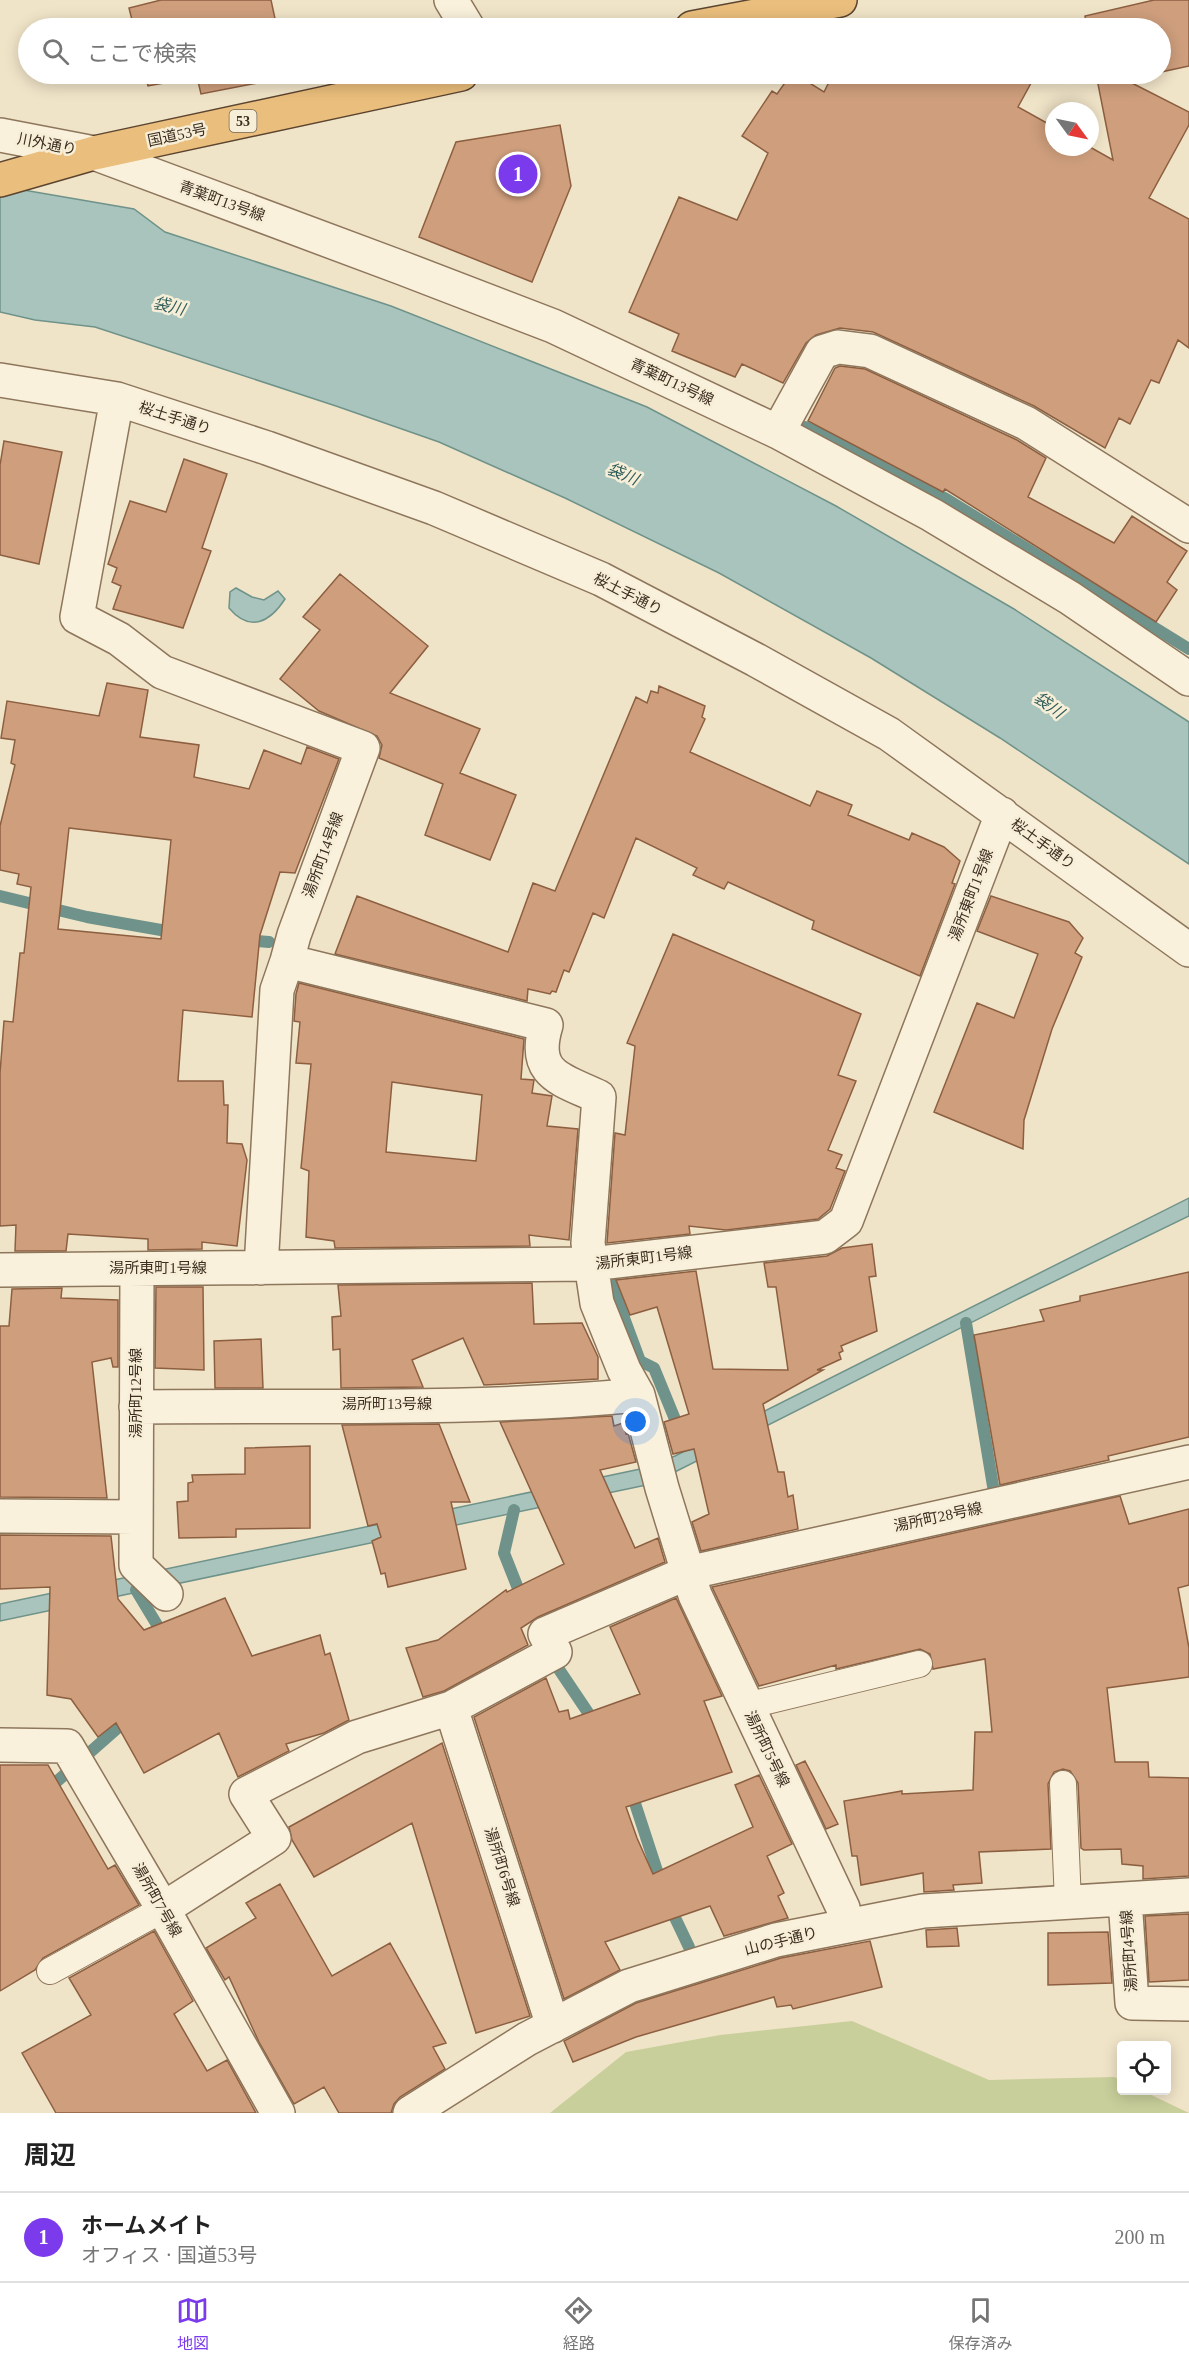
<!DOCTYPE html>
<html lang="ja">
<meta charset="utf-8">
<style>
:root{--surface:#fff;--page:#f2f2f2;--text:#222;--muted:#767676;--line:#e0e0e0;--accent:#7c3aed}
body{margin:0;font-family:"Times New Roman","Noto Sans JP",serif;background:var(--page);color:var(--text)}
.controls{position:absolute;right:18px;bottom:18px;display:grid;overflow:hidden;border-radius:6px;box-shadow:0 3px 15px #0003}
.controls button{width:54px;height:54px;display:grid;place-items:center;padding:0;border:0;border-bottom:2px solid var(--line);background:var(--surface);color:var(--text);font:30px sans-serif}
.compass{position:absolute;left:1045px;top:102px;width:54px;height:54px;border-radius:50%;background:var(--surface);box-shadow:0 3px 15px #0003;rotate:123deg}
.you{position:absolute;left:636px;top:1422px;width:21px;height:21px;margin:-15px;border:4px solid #fff;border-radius:50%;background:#1a73e8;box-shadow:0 0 0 9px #1a73e833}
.badge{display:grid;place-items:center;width:39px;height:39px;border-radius:50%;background:var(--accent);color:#fff;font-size:20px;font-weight:700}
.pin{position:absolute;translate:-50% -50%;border:3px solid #fff;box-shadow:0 2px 6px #0006}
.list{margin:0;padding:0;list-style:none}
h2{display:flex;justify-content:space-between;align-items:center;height:78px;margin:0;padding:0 24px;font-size:26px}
h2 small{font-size:20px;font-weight:400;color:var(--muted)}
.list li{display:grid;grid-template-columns:39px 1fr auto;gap:18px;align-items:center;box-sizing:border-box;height:90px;padding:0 24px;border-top:2px solid var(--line)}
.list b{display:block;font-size:22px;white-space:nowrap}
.list p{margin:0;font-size:20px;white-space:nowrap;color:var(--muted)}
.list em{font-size:20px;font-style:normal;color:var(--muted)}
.icon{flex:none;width:33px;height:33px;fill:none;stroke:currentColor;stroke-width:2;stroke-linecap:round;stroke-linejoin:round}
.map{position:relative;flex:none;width:1189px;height:2113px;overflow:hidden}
.search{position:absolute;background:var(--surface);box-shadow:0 3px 15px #0003;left:18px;right:18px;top:18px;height:66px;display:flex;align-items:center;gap:15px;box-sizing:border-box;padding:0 21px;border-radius:33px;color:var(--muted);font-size:22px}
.sheet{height:168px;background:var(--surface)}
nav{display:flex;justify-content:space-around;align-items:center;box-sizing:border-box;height:84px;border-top:2px solid var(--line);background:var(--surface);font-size:16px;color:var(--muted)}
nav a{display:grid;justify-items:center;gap:3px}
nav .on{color:var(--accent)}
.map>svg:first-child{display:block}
</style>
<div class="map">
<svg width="1189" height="2113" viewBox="0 0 1189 2113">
<rect width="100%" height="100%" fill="#f0e4c8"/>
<path fill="#c9cf9b" d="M852 2021 989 2080 1114 2077 1121 2080 1122 2090 1143 2091 1189 2113H550L626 2052 720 2035Z"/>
<path fill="#a9c4bc" stroke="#6f938a" stroke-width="1.5" d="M0 186 134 209 165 232 391 306 647 407 836 506 1014 609 1189 722V864L1000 738 871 658 719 573 565 498 439 442 336 406 95 327 35 320 0 312Z
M236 588 252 597 264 600 278 591 285 599C270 622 250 633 229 608L230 592Z
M1189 1198V1216L1020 1298 651 1484 0 1621V1604L645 1468 675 1456Z"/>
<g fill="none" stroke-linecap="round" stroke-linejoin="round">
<path stroke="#6f938a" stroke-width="12" d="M805 427 861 452 948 500 1189 649
M0 896 87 917 178 933
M243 940 269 942
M607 1272 640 1361 654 1368 681 1434
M966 1323 994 1492
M514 1510 504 1553 523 1601
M136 1590 165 1638
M550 1656 597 1726
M630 1788 662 1886
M46 1791 130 1717
M669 1905 689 1947"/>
</g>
<path fill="#cf9f7d" stroke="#8d5f41" stroke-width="1.5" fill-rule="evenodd" d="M161 0H271L277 28H134L129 8Z
M1154 0H1189V66L1161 72V28H1087L1085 16Z
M145 74H288V77L201 94 197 77 148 86Z
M833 74H1036L1018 107 1054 127V147H1090L1113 160 1096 74H1152L1124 79 1189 112V125L1149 198 1189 219V348L1178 340 1159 383 1151 380 1130 424 1119 418 1105 448 1034 406 873 332 840 328 816 335 806 343 783 383 742 364 735 377 672 351 679 334 629 312 679 197 737 220 768 153 742 136 772 91 777 94 789 77 797 82 800 77 824 92Z
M560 125 571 186 532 282 419 237 456 142Z
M840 366 865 369 1017 440 1046 458 1028 497 1114 543 1132 516 1187 551 1167 582 1177 590 1156 622 945 489 943 492 808 421 835 368Z
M4 441 62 452 39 564 0 555V465Z
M184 459 227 474 202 548 211 551 183 628 113 609 121 586 112 582 117 568 108 564 130 501 166 512Z
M340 574 428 646 390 693 480 729 460 773 516 795 490 860 425 835 443 784 379 758 382 745 377 736 319 711 280 679 320 630 303 617Z
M107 683 148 690 140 737 199 745 194 777 249 789 264 750 301 764 307 747 339 759 295 873 280 872 260 935 252 1017 183 1010 178 1081H223L224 1105H228L227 1143 242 1144 247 1160 237 1246 202 1242V1249L148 1250V1239L68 1234 66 1251H15L16 1225 0 1226V1073L4 1021 13 1022 20 953H24L31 887 17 884 19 874 0 870V826L15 765 11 763 15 740 1 738 7 701 99 716ZM69 828 171 840 161 939 58 929Z
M659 686 705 706 702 717 705 719 690 752 810 806 817 791 852 805 848 815 909 840 912 833 944 847 960 861 952 883 955 884 920 976 812 929 814 921 728 882 724 889 693 875 697 868 636 838 604 918 593 913 569 972 564 970 556 992 552 991 550 994 528 989 527 1001 335 954 357 896 508 952 533 883 555 891 636 697 647 703 651 691 658 693Z
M991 896 1069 922 1083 938 1075 953 1082 957 1052 1029 1024 1120 1023 1149 934 1112 977 1003 1014 1018 1038 954 977 931Z
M673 934 861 1014 838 1075 856 1081 828 1150 842 1155 836 1168 845 1171 830 1209 818 1219 726 1230 689 1226 690 1234 607 1243 615 1133 625 1135 635 1046 627 1043Z
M299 983 524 1039 521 1079 534 1080 532 1093 552 1096 547 1126 578 1129 569 1240 529 1235 530 1246 335 1248 334 1241 306 1237 309 1171 301 1168 311 1064 296 1063 300 1022 294 1021 296 994ZM392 1082 482 1095 476 1161 386 1152Z
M872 1244 876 1276 869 1277 877 1331 841 1346 843 1351 839 1353 841 1359 817 1370H823L763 1404 778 1472H784L788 1497 793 1495 798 1529 701 1551 692 1522 709 1514 694 1449 673 1454 664 1422 689 1414 657 1307 630 1315 616 1280 696 1271 713 1369 788 1370 776 1287H768L764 1263 827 1256 842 1248Z
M1189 1272V1437L1108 1456 1109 1460 1000 1485 974 1335 1044 1321 1040 1310 1080 1301V1296Z
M532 1283 534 1324 582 1323 598 1357V1379L484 1385 463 1338 412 1360 423 1387 341 1388 340 1349 333 1350 332 1317 341 1316 338 1285Z
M156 1287H203L204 1370 155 1368Z
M62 1288 61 1298 118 1300V1367H113L111 1358 92 1362 107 1498 0 1497V1326H9L12 1289Z
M261 1339 263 1388H215L214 1341Z
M612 1416 614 1426 623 1423 626 1434 628 1433 636 1462 600 1470 635 1548 658 1538 665 1562 538 1617 521 1628 528 1645 444 1691 423 1697 406 1648 438 1640 506 1590 507 1592 564 1564 500 1422Z
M439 1424 470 1502H451L466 1569 388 1587 385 1573 381 1574 372 1541 381 1537 377 1524 368 1526 342 1425Z
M310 1446V1528L236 1529V1537L179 1538 177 1502 188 1501V1483L193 1482 192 1475 245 1474V1448Z
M1120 1496 1129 1524 1189 1509V1585L1178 1588 1189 1648V1677L1107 1688 1115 1762H1148L1149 1777 1189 1778V1876L1143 1879V1866L1122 1864 1121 1849 1084 1850 1081 1848 1078 1783 1070 1771 1063 1769 1054 1772 1048 1784 1051 1849 979 1852 982 1883 953 1885 954 1890 924 1892 923 1873 861 1885 857 1856H852L844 1801 902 1791V1794L973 1790 975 1732H992L985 1659 933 1669 930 1654 920 1649 836 1669V1665L759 1686 712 1587Z
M0 1535 111 1536 118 1599 144 1630 225 1598 252 1656 320 1635 325 1655 330 1653 349 1720 324 1733 286 1744 289 1751 238 1777 219 1733 144 1773 116 1723 98 1737 71 1699 47 1695 50 1587 0 1589Z
M676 1598 722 1696 704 1701 732 1772 626 1807 637 1838 653 1874 753 1827 735 1785 759 1775 792 1844 767 1856 784 1893 778 1896 788 1918 724 1936 710 1906 605 1942 620 1970 564 1999 474 1717 546 1678 559 1712 568 1710 570 1719 640 1694 610 1627Z
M442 1743 530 2016 476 2033 412 1823 314 1877 292 1840 289 1827Z
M805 1761 838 1824 826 1829 796 1765Z
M0 1765H48L108 1869 115 1865 139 1905 43 1958 35 1970 0 1991Z
M280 1884 332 1976 390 1943 446 2043 433 2047 445 2069 400 2097 394 2104 391 2113H339L324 2087 294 2104 259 2042 229 1977 225 1980 206 1948 256 1918 246 1903Z
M1189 1914V1980L1149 1982 1145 1916Z
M957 1928 959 1946 927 1947 926 1930Z
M154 1931 193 2001 174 2014 207 2071 227 2060 256 2113H56L22 2053 91 2015 69 1978Z
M1108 1932 1112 1983 1048 1985V1933Z
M870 1941 882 1987 793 2009 791 2005 777 2007 774 1997 636 2037 573 2062 564 2041 636 2003 781 1958Z"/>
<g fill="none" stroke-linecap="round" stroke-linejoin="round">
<g stroke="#8d765c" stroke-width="28">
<path id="service" d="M746 1706 919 1664
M1063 1784 1068 1902
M50 1971 163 1909"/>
</g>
<g stroke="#8d765c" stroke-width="36">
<path id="minor" d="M451 0 468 28
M0 135 94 153 402 268 553 326 778 432 822 352 838 347 870 351 1026 423 1189 526
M0 380 117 399 267 448 434 508 601 579 756 660 889 734 1189 950
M117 399 77 617 119 639 162 672 363 748 294 935 287 961 546 1025C531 1075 561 1079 599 1097L588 1243 597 1303 624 1370 638 1395 662 1488 695 1595 843 1908 845 1926
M778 432 932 515 1070 598 1189 679
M261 1268 277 990 287 961
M137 1269 136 1565 166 1594
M0 1270 591 1264 825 1237 846 1221 1002 814
M136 1407C302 1405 471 1411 638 1395
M0 1516 136 1517
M451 1708 553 2026
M0 1745 67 1746 163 1909 278 2113
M1125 1899 1132 2003 1189 2004
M163 1909 274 1838 246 1794 357 1737 451 1708 555 1652 545 1634 687 1573 1189 1462
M410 2113 527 2039 629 1986 776 1940 923 1911 1189 1895"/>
</g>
<g stroke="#5b4430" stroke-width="36">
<path id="trunk" d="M692 28 840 0
M0 180 94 153 461 74"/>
</g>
<use href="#service" stroke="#faf1dc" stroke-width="26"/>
<use href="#minor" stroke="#faf1dc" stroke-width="33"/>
<use href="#trunk" stroke="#eabe7c" stroke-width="33"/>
</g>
<g text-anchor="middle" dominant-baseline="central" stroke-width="5" stroke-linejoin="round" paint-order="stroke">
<rect fill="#f7eed8" stroke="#756857" stroke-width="1.5" x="229.5" y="110" width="27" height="22" rx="4.5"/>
<g font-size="14" font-weight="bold" fill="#3d2e20">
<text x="243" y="121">53</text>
</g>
<g font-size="15" fill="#3d2e20" stroke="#f7eed8">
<text transform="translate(177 135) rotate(-12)">国道53号</text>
<text transform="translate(47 144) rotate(11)">川外通り</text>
<text transform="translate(222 201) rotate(20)">青葉町13号線</text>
<text transform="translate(672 382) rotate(25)">青葉町13号線</text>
<text transform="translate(175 418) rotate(18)">桜土手通り</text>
<text transform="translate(628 594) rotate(27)">桜土手通り</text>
<text transform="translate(1043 844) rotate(36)">桜土手通り</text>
<text transform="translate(323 855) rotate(-70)">湯所町14号線</text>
<text transform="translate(971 895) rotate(-69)">湯所東町1号線</text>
<text transform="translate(644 1258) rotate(-7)">湯所東町1号線</text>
<text x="158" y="1268">湯所東町1号線</text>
<text transform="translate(136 1393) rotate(-90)">湯所町12号線</text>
<text x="387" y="1404">湯所町13号線</text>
<text transform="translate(938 1517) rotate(-12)">湯所町28号線</text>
<text transform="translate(767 1749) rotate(64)">湯所町5号線</text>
<text transform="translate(502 1867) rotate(72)">湯所町6号線</text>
<text transform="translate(157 1900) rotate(60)">湯所町7号線</text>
<text transform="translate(781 1941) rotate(-14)">山の手通り</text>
<text transform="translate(1129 1951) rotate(-94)">湯所町4号線</text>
</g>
<g font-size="16" font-style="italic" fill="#2f5d5a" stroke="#f7eed8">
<text transform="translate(169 306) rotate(14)">袋川</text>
<text transform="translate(623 474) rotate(23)">袋川</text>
<text transform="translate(1049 705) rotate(36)">袋川</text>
</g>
</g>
</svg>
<div class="controls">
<button><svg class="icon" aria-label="locate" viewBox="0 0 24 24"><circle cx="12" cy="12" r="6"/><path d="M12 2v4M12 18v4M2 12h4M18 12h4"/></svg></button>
</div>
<svg class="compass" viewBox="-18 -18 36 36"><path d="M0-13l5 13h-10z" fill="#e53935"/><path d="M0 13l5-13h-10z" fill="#767676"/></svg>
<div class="you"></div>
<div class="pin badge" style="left:518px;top:174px">1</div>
<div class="search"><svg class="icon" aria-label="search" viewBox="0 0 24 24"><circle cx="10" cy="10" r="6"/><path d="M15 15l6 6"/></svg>ここで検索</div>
</div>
<section class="sheet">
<h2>周辺<small></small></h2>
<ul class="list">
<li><span class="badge">1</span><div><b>ホームメイト</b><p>オフィス · 国道53号</p></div><em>200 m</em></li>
</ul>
</section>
<nav>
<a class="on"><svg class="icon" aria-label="map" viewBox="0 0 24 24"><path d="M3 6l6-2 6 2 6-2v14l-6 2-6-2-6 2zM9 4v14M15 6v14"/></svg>地図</a>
<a><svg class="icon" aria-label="directions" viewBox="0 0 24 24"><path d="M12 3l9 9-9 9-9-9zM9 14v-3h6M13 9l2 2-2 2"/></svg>経路</a>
<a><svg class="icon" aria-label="saved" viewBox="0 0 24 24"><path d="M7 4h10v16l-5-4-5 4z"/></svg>保存済み</a>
</nav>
